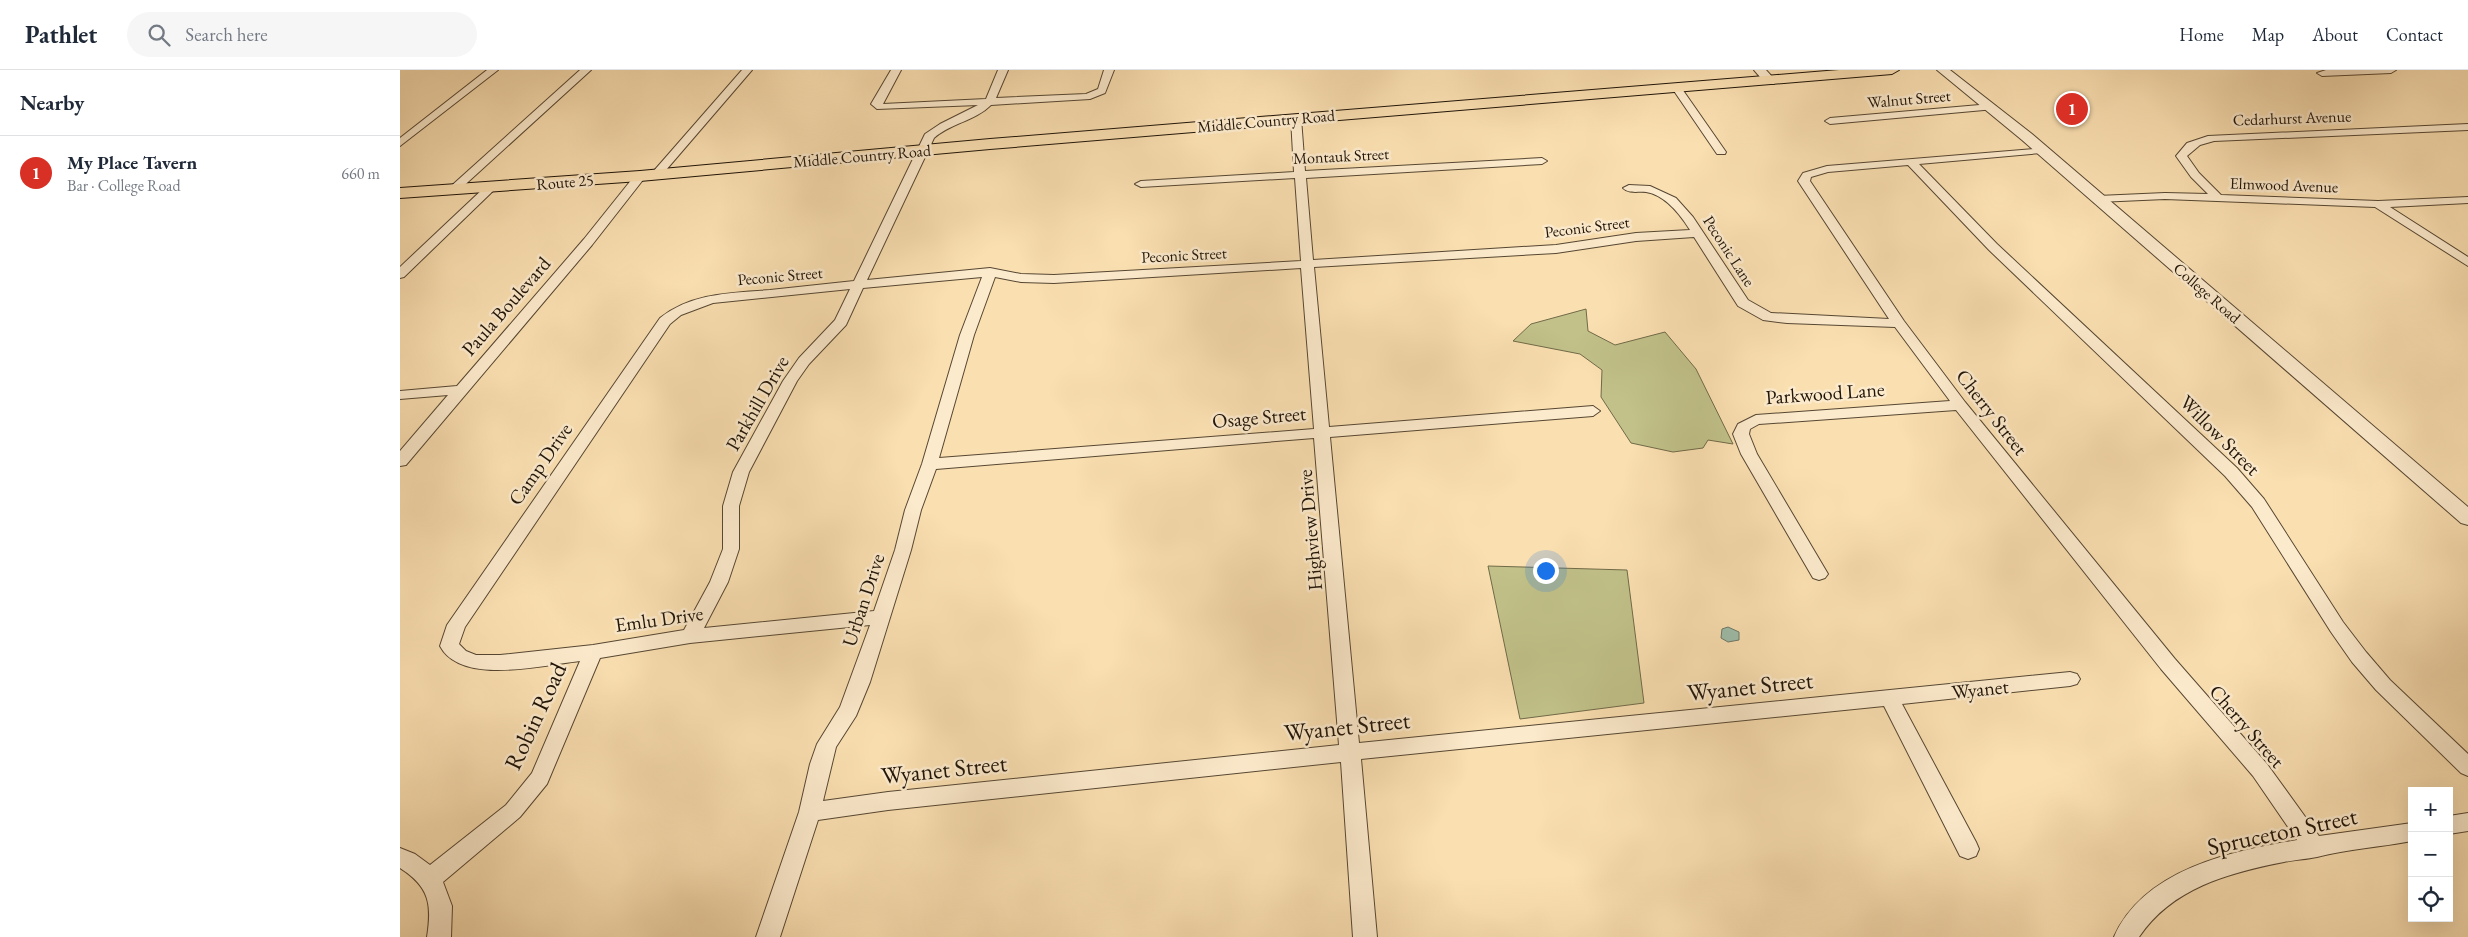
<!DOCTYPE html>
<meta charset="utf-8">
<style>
:root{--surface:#fff;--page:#f6f6f7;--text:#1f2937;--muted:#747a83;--line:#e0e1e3;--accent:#d93025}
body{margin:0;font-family:"EB Garamond",serif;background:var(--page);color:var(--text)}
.controls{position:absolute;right:15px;bottom:15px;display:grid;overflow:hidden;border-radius:0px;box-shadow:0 5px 20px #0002}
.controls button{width:45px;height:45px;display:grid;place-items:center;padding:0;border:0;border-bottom:1px solid var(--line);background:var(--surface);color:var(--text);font:25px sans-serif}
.you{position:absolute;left:1145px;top:500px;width:18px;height:18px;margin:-12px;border:4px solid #fff;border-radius:50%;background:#1a73e8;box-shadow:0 0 0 8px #1a73e833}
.badge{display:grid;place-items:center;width:32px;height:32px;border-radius:50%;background:var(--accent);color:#fff;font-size:16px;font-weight:700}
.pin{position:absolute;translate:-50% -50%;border:2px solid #fff;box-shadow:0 1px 5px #0006}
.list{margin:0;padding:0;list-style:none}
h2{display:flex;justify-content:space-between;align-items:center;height:65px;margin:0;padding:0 20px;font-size:21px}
h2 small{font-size:16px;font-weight:400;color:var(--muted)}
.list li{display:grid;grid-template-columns:32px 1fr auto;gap:15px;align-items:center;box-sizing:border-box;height:75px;padding:0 20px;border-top:1px solid var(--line)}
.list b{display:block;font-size:19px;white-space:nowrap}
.list p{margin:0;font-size:16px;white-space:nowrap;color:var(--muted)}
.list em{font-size:16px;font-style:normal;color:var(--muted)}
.icon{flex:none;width:28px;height:28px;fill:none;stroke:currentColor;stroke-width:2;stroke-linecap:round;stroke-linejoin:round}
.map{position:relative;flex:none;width:2068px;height:867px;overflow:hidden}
header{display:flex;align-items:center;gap:30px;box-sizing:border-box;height:70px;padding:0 25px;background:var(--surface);border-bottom:1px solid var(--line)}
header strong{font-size:24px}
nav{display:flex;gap:28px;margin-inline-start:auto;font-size:18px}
.search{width:350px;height:45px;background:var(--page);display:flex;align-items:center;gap:12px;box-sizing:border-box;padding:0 18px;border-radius:28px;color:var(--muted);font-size:19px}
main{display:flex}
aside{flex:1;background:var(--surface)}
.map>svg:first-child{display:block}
</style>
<header>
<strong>Pathlet</strong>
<div class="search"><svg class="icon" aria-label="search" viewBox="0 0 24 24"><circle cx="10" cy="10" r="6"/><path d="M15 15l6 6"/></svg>Search here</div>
<nav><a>Home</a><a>Map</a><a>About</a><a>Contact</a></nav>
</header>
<main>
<aside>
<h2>Nearby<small></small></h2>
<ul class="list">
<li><span class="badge">1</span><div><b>My Place Tavern</b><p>Bar · College Road</p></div><em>660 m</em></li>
</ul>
</aside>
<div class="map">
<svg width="2068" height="867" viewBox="0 0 2068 867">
<rect width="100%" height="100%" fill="#fadfb1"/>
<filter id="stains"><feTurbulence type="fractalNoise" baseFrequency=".004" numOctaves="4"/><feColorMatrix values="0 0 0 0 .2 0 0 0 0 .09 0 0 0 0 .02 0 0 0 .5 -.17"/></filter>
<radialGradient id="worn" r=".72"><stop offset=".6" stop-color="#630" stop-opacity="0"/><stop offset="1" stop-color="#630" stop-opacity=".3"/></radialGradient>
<path fill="#c1c189" stroke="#706a48" d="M1186 239 1188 261 1215 275 1265 262 1296 299 1333 374 1308 370 1303 378 1273 382 1231 373 1201 327 1202 300 1180 284 1113 271 1131 254Z
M1088 496 1227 500 1244 633 1120 649Z"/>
<path fill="#9ebda9" stroke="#6b7969" d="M1328 557 1339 562V570L1328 572 1321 568 1322 559Z"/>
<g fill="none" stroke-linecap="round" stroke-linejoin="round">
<g stroke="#564732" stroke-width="2">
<path id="minor" d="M87 0H98L0 76V68Z
M180 0H191L57 122H49V118Z
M342 0H352L260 107H252V103Z
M491 0H501L483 34 586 29 598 0H608L596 28 686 24 698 19 704 0H714L705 23 690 29 591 35C575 51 551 53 534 68L467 210 590 198 621 204 654 205 901 191 895 108 741 117 735 114 741 111 894 102 891 48 896 45 901 48 905 101 1142 88 1147 91 1142 94 906 108 913 190 1156 175 1236 163 1290 160C1280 144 1265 125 1246 122 1238 121 1229 124 1223 118L1229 115 1250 116 1276 128 1293 147 1348 230 1371 243 1489 249 1398 111 1403 103 1427 96 1645 78V82L1641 83 1519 94 1597 174 1837 398 1864 429 1943 552 1966 582 1990 610 2068 684V706L2061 703 1976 620 1952 592 1931 562 1852 437 1825 406 1589 180 1508 95 1428 102 1411 107 1410 111 1504 251 1565 332 1775 589 1867 694 1919 766 2012 753V771C1981 777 1948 779 1917 787 1907 789 1895 790 1884 792 1828 803 1772 818 1739 867H1714C1744 799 1832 781 1897 770L1853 706 1761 599 1556 340 1359 354 1350 359 1349 364 1357 384 1428 504 1425 508 1419 510 1413 508 1341 384 1333 364 1338 354 1356 345 1550 331 1495 257 1387 253 1363 250 1338 236 1294 167 1236 171 1156 183 914 197 929 357 1193 336 1200 341 1193 346 930 367 959 673 1670 602 1677 604 1680 609 1677 614 1670 616 1502 634 1576 772 1579 779 1576 786 1568 789 1560 786 1484 636 961 689 977 867H953L941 692 488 740 418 750 380 867H356L399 742 410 694 417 674 440 637 470 555 290 573 200 588 147 714 120 747 43 812 52 836 51 867H27C32 835 30 817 0 798V778L15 784 30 795 106 735 132 703 180 591C143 595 61 616 40 576L47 555 260 248C291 223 331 223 370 220 398 217 426 214 454 211L525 64 540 54 578 35 477 39 471 34ZM901 198 914 359 539 388 574 265 595 207 621 212 654 213ZM582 207 560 265 522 394 505 440 495 480 474 541 304 558 328 512 339 479V436L349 402 397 311 409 294 446 255 463 218ZM450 219 435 250 399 288 383 311 333 402 323 436V479L310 512 284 560 193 575 100 585H76L66 581 59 574 65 557 270 254 281 245 313 233ZM914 368 939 675 488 722 423 731 436 677 456 646 470 612 511 480 521 440 536 399Z
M1926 0H1996L1991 3 1922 6 1917 3Z
M1274 16H1280L1326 82 1325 84H1317L1272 18Z
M1591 34 1596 37 1595 39 1430 54 1425 51 1430 48Z
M2068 54V60L1814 71 1800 75 1787 86 1799 103 1821 125 1978 131 2068 127V133L1990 137 2068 187V196L1975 137 1765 129 1698 132 1692 129 1698 126 1765 123 1808 124 1791 107 1776 86 1787 73 1808 66Z
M240 103 246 106 192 175 6 395 0 396V381L48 325 0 329V321L57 316 184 169 236 104Z
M90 115 94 116V120L4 207 0 208V197L86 116Z
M2068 743V761L2049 764V746Z"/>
</g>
<g stroke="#564732" stroke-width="2">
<path id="tertiary" d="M1354 0H1366L1376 11 1374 14H1366Z
M1537 0H1550L1632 64 2068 437V455L2061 453 1622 70Z"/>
</g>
<g stroke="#1f1408" stroke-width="2">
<path id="primary" d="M1439 0H1499L1492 4 590 79 240 111 0 128V118L240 101 590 69Z"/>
</g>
<use href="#minor" fill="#fceacc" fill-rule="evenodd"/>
<use href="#tertiary" fill="#fceacc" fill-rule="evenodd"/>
<use href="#primary" fill="#fadfb1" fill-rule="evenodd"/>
</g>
<g text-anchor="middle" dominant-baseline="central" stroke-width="5" stroke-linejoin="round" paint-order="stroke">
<g font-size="16" fill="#1f1408" stroke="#fceacc">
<text transform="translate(1509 29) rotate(-5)">Walnut Street</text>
<text transform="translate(1892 48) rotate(-2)">Cedarhurst Avenue</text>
<text transform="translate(866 51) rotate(-5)">Middle Country Road</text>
<text transform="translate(462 86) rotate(-5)">Middle Country Road</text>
<text transform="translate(941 86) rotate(-3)">Montauk Street</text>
<text transform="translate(165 112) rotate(-5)">Route 25</text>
<text transform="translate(1884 115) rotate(2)">Elmwood Avenue</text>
<text transform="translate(1187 157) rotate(-7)">Peconic Street</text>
<text transform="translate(1329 181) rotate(57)">Peconic Lane</text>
<text transform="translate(784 185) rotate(-3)">Peconic Street</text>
<text transform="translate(380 206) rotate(-5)">Peconic Street</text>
<text transform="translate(1807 223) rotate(41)">College Road</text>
</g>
<g font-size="20" fill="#1f1408" stroke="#fceacc">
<text transform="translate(106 236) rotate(-49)">Paula Boulevard</text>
<text transform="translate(1425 323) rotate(-4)">Parkwood Lane</text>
<text transform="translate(357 333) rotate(-60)">Parkhill Drive</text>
<text transform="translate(1592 342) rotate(52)">Cherry Street</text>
<text transform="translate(859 347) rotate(-5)">Osage Street</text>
<text transform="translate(1820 365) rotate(45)">Willow Street</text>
<text transform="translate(140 394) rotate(-55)">Camp Drive</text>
<text transform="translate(910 460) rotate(-95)">Highview Drive</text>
<text transform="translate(463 530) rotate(-72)">Urban Drive</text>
<text transform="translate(259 549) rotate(-8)">Emlu Drive</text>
<text transform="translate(1580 619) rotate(-6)">Wyanet</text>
<text transform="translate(1847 656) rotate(49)">Cherry Street</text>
</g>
<g font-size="24" fill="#1f1408" stroke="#fceacc">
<text transform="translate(1350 616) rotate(-6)">Wyanet Street</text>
<text transform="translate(135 646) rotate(-65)">Robin Road</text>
<text transform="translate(947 656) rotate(-6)">Wyanet Street</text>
<text transform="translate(544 699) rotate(-6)">Wyanet Street</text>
<text transform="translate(1882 761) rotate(-12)">Spruceton Street</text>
</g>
</g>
<rect width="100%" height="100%" filter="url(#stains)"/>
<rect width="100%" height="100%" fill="url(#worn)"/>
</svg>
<div class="controls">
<button>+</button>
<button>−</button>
<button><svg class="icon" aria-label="locate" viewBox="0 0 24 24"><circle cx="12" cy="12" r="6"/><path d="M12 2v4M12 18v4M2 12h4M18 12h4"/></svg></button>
</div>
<div class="you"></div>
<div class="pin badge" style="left:1672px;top:39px">1</div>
</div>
</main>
